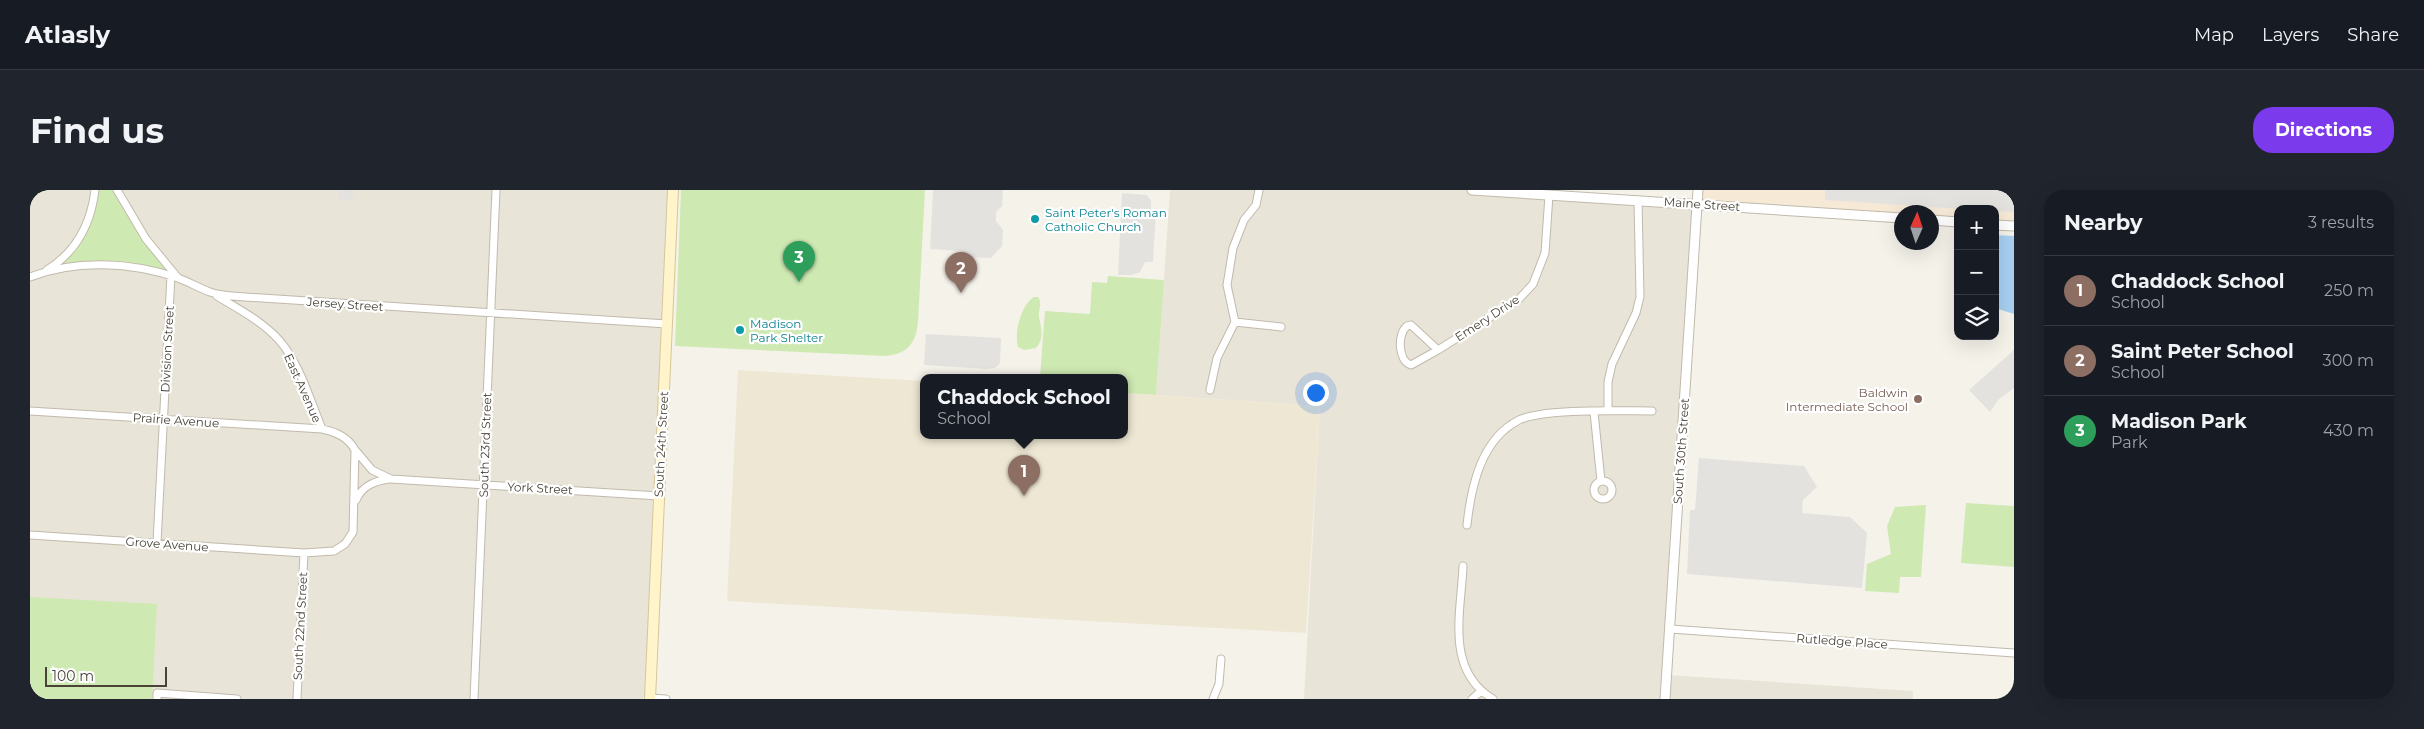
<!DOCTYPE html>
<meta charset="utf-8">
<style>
:root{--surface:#171b24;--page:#20242c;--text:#f1f3f6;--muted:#9ea1a6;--line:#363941;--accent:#7c3aed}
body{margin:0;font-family:Montserrat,sans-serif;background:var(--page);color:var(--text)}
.controls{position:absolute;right:15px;top:15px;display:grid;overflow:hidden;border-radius:10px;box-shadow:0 5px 20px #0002}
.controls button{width:45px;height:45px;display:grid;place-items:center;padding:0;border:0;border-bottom:1px solid var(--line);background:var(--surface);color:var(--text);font:25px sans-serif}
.compass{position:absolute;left:1864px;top:15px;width:45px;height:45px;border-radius:50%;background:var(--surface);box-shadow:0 5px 20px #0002;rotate:3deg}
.scale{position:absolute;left:15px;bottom:12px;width:122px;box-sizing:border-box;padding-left:5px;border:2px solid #494338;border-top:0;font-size:14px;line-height:18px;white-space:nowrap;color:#494338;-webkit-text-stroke:4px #fff;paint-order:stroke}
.you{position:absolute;left:1285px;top:202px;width:18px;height:18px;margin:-12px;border:4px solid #fff;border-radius:50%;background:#1a73e8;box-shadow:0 0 0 8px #1a73e833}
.badge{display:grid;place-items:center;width:32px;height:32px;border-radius:50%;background:var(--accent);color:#fff;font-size:16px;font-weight:700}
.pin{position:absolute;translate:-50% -41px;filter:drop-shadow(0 1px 2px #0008)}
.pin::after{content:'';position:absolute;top:26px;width:18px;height:15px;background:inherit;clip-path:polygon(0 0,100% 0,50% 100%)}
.popup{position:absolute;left:890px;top:184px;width:208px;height:65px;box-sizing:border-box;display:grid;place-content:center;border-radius:10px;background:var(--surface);filter:drop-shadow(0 1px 4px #0005);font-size:16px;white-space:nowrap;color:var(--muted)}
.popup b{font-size:19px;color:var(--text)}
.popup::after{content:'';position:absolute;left:50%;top:100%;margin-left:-10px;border:10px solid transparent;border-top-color:var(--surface)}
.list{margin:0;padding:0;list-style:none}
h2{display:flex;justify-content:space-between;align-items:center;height:65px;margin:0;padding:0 20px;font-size:21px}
h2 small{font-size:16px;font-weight:400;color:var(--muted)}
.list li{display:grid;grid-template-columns:32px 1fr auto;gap:15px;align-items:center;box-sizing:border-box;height:70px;padding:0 20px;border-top:1px solid var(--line)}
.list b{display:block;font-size:19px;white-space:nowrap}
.list p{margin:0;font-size:16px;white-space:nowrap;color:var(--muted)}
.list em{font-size:16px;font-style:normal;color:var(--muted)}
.icon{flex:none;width:28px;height:28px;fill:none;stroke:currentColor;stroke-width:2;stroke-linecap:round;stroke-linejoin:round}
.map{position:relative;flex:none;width:1984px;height:509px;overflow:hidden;border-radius:20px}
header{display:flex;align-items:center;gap:30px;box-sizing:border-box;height:70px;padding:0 25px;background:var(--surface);border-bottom:1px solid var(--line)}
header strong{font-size:24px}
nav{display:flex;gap:28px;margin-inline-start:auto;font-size:18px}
.intro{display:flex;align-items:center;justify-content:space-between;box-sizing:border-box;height:120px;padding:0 30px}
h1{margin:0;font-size:35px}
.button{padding:12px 22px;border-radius:20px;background:var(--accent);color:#fff;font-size:18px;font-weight:700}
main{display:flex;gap:30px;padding:0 30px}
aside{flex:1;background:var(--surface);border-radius:20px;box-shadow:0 5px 20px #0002}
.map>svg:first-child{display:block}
</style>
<header>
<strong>Atlasly</strong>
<nav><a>Map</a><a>Layers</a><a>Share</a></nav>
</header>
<div class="intro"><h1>Find us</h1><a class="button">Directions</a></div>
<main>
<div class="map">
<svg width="1984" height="509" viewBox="0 0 1984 509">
<rect width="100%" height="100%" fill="#f5f2ea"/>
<path fill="#e9e4d8" d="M0 0H643L620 509H0Z
M1140 0H1442L1667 14 1637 485 1883 501V509H1274L1290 216 1126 205Z"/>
<path fill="#f6e9d6" d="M1668 0H1984V39L1965 38V19H1928V35L1902 33V22H1872L1871 31 1667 18Z"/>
<path fill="#eee7d4" d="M708 180 894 191V245H1094V203L1290 216 1276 443 697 411Z"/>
<path fill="#cfe9b3" d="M66 0H86L144 85 105 76 19 80 43 62Z
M651 0H895L888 132C886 154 877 164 855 166L645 156Z
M1078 86 1134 90 1126 205 1094 203V187H1010L1015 121 1060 124 1062 92 1077 93Z
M1004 107H1008C1013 114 1008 119 1009 127 1011 139 1015 147 1006 158L994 160 988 157C984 143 991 115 1004 107Z
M1936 313 1984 316V377L1931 373Z
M1896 315 1891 387H1870L1869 403 1835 401 1837 374 1861 364 1857 336 1865 317Z
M0 407 127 414 122 509H0Z"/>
<path fill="#e4e2de" d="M309 0H324L322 11 309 10Z
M903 0H973L972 16 966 22V31L973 40 972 56 961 68 935 67 930 61 900 59Z
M1795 0H1984V22L1965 21V19H1932L1795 10Z
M1092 3 1117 5 1121 11V20H1126L1123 72H1115L1110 82 1101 85H1088Z
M896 144 971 148 970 173 965 178 957 179 894 175Z
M1984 160V198L1968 210 1960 222 1939 200Z
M1669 268 1774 276 1787 297 1773 310 1772 323 1820 327 1837 343 1832 398 1657 384 1660 320H1665Z"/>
<path fill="#a7d0f1" d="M1965 45 1984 46V124L1965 118Z"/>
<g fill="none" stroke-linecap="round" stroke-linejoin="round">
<g stroke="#c1baac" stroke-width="9">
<path id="minor" d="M87 0 116 49 148 88
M17 80C46 62 61 33 65 0
M0 87C46 69 102 72 148 88 159 92 169 98 180 102 191 106 203 106 215 107L637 134
M1205 132 1251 137
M1381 135 1408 160 1381 175C1368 171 1367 144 1377 136Z
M1408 160 1489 109 1503 94 1515 63 1519 5
M1180 200 1187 168 1205 132 1197 95 1203 58 1214 30 1226 15 1229 0
M0 221 292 239
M1578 221V192L1582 174 1606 123 1610 107 1608 10
M1564 222 1571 291
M326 261 342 280 361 289 629 306
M1564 300a9 9 0 1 1 18 0a9 9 0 1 1-18 0Z
M326 310C332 296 344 291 359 289
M1437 335C1441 297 1451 249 1489 230 1514 218 1592 221 1622 221
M0 345 274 363 304 361 315 354 323 342 325 260C318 247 306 242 292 239 280 210 270 174 249 150 232 131 208 119 187 106
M127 353 141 85
M1433 376C1431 423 1415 480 1463 509
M1640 439 1984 463
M620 508 636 509
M127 509V503L207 509
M267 509 274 363
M444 509 466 0
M1183 509 1189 494 1191 469
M1442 509 1451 501"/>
</g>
<g stroke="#c1baac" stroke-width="11">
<path id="tertiary" d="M1442 0 1872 28
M1902 30 1928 32
M1965 35 1984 36
M1635 509 1668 0"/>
</g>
<g stroke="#d5c79a" stroke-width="12">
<path id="secondary" d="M620 509 643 0"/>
</g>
<use href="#minor" stroke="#fff" stroke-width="7"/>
<use href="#tertiary" stroke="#fff" stroke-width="9"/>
<use href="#secondary" stroke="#fff4ca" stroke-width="10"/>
</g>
<g fill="#0f9aa8" stroke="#fff" stroke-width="2">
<circle cx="1005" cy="29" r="5"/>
<circle cx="710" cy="140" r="5"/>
</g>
<circle fill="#8d6e63" stroke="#fff" stroke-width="2" cx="1888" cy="209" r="5"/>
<g text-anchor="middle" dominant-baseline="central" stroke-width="4.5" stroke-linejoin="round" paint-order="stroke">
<g font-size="12" fill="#494338" stroke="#fff">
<text transform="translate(1672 14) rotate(4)">Maine Street</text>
<text transform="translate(315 114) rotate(4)">Jersey Street</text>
<text transform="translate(1457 128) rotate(-33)">Emery Drive</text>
<text transform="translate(137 159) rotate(-87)">Division Street</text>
<text transform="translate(273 198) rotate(66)">East Avenue</text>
<text transform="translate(146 230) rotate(4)">Prairie Avenue</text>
<text transform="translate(631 254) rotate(-87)">South 24th Street</text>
<text transform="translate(455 255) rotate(-88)">South 23rd Street</text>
<text transform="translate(1651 261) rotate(-86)">South 30th Street</text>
<text transform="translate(510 298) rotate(3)">York Street</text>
<text transform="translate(137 354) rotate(4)">Grove Avenue</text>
<text transform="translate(270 436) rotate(-87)">South 22nd Street</text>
<text transform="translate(1812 451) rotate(4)">Rutledge Place</text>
</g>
<g font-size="12" fill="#0d838f" stroke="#fff" text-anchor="start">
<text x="1015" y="22">Saint Peter's Roman<tspan x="1015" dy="14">Catholic Church</tspan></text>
<text x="720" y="133">Madison<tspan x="720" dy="14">Park Shelter</tspan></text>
</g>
<g font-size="12" fill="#785e54" stroke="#fff" text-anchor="end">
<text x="1878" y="202">Baldwin<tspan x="1878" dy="14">Intermediate School</tspan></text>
</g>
</g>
</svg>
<div class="controls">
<button>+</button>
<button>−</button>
<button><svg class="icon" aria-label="layers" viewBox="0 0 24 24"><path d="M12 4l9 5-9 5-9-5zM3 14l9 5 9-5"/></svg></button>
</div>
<svg class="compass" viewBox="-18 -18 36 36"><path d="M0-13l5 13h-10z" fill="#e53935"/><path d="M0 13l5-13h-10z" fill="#9ea1a6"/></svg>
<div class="scale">100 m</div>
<div class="you"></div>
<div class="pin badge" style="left:994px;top:306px;background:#8d6e63">1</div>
<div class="popup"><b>Chaddock School</b>School</div>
<div class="pin badge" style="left:931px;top:103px;background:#8d6e63">2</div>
<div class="pin badge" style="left:769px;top:92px;background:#2e9e5b">3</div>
</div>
<aside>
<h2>Nearby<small>3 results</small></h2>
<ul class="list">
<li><span class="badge" style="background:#8d6e63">1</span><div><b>Chaddock School</b><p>School</p></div><em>250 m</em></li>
<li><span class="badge" style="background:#8d6e63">2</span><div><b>Saint Peter School</b><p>School</p></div><em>300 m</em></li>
<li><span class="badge" style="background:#2e9e5b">3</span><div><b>Madison Park</b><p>Park</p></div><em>430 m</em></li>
</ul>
</aside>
</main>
